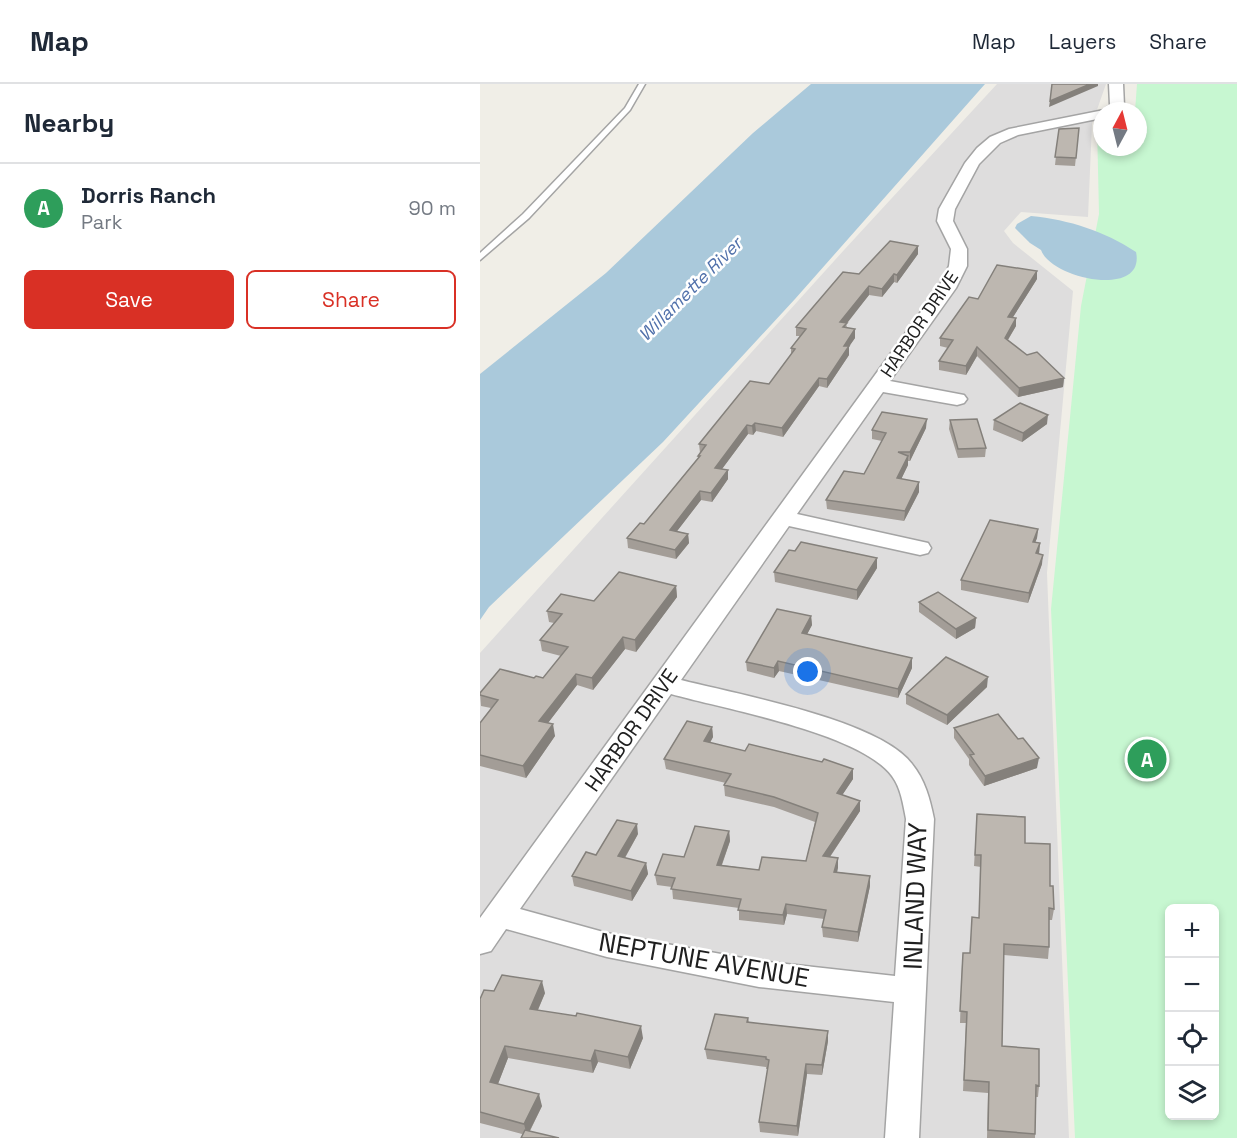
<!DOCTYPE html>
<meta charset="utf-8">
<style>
:root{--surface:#fff;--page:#f6f6f7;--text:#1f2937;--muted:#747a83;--line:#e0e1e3;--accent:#d93025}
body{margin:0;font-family:"Space Grotesk",sans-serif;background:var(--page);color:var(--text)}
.controls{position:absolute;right:18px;bottom:18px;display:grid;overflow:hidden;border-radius:9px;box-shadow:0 3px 9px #0003}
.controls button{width:54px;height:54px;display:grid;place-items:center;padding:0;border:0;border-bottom:2px solid var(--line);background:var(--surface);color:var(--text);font:30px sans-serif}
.compass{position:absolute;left:613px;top:18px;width:54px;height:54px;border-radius:50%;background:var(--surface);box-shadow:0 3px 9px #0003;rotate:7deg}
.you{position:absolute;left:328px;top:588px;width:21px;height:21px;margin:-15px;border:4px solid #fff;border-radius:50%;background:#1a73e8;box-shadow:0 0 0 9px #1a73e833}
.badge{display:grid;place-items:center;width:39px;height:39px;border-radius:50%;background:var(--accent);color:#fff;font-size:20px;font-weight:700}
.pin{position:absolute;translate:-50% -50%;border:3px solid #fff;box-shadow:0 2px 6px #0006}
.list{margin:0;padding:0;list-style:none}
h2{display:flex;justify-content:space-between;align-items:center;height:78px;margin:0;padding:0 24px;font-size:26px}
h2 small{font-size:20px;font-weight:400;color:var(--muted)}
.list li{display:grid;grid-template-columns:39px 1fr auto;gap:18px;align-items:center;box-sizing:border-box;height:90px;padding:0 24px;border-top:2px solid var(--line)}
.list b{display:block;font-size:22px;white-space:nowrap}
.list p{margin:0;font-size:20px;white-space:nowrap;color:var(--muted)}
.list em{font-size:20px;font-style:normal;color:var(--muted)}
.actions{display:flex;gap:12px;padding:18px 24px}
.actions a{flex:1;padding:14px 0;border:2px solid var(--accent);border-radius:9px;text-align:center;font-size:21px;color:var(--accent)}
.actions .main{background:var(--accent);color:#fff}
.icon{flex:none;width:33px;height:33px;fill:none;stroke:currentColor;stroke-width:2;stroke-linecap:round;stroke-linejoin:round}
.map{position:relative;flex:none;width:757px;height:1054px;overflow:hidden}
header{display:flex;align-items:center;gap:36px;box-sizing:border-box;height:84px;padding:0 30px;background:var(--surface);border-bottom:2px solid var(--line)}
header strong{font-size:28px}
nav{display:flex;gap:33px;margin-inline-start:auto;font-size:21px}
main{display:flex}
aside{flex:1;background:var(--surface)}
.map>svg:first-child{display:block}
</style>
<header>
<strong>Map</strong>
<nav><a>Map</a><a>Layers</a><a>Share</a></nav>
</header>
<main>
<aside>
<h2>Nearby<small></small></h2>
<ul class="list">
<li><span class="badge" style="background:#2e9e5b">A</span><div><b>Dorris Ranch</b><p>Park</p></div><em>90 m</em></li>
</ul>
<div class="actions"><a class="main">Save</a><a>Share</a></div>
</aside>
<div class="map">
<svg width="757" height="1054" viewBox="0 0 757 1054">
<rect width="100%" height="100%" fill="#f0eee7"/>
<path fill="#dedddd" d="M517 0H626L612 40 608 133 541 128 524 147 533 159 593 207 567 489 589 1054H0V569L364 166Z"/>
<path fill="#c7f7d1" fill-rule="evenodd" d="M657 0H757V1054H595L571 525 601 222 619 130 617 41H622V63H658V27H655ZM690 824H734V1032H690Z"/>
<path fill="#aac9db" d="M331 0H505L315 215 183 358 9 523 0 536V290L126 189 273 49Z
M551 132C590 136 624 147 656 168 666 215 571 195 561 166L550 159 535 144 537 140Z"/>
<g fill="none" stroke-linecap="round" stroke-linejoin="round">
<g stroke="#a4a4a4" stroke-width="3">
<path id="lane" d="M159 0H165L150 26 49 134 0 176V169L43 130 145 24Z"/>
</g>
<g stroke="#a4a4a4" stroke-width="3">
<path id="street" d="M629 0H643L644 22 642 25 622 27V34L538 51 520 59 499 80 475 125 473 137 487 165V182L476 204 410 297 484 311 487 315 484 319 477 321 403 308 317 430 448 459 451 464 448 469 440 471 309 442 201 596C256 610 400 636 432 680 445 696 450 715 454 735L439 1054H405L414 918 279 903 127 873 26 845 11 867 0 870V834L459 203 469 182 471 165 457 137 459 125 485 79 497 64 510 53 529 45 624 26 630 21ZM191 610C244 625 380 649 412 692 421 704 423 720 426 735L415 892 279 877 127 849 40 825Z"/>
</g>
<use href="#lane" fill="#fff" fill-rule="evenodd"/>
<use href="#street" fill="#fff" fill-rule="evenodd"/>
</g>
<path fill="#a39d97" d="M599 44 595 82 575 81 579 45Z
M438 162V170L417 199 414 198 402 213 389 211 366 239 367 244 375 245V254L369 262V271L347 304 339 302 303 353 276 347 273 351 268 350 242 385 248 386V395L232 418 221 416 197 447 208 450 209 459 196 475 148 464 147 454 164 440 218 374V372L220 369 219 360 289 300 311 270V264L320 252H316V243L379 190Z
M557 195 533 233 536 242 528 256 547 271 584 294 583 303 538 313 497 272 486 291 459 286V277L468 264 460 262V254L498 215Z
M470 336 506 364 505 373 478 374 469 345Z
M514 336 567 340 542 358 513 346Z
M446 344 430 377H428V381L421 395 439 398V408L424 437 347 425 346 416 384 390 402 357 392 355V346Z
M558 445 557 454 555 458 560 459 559 470 562 480 548 519 481 506V496Z
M397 484 377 516 295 498 294 488Z
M196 502 197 513 156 568 145 565 113 606 97 601 68 639 75 652 46 694 0 682V639L11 624 1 622 0 609 54 594H63L81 572 62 567 60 556 74 539 69 538 67 527Z
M439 518 496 534 495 544 476 555 439 528Z
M331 532 332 541 327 550 432 574V584L418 614 299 587 294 594 267 587 266 578Z
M507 603 467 641 426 620V610Z
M232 643 233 653 230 659 373 695 362 711 380 717V727L350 773 358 774 357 788 390 792V802L378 858 343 853 342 843 344 835 307 830 304 841 259 836V824L193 815 192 803 177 801 175 791 249 747 250 757 242 781 279 786 326 777 335 738 294 723 245 712 244 701 246 699 186 685 184 675Z
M474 644 557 684 504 702 489 681V675L474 654Z
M497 730 545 759 570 802 574 825 572 836H569V863L568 875 524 871 522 962 559 1002 558 1013H556L555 1054H507L508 1009 483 1007 486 939H480L482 880 490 869 499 834 501 783 494 782Z
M158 750 145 774 166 779 168 790 152 817 94 802 92 792 116 771Z
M14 907 65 909 58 926 163 954 150 985 118 978 113 989 28 974 18 1000 62 1022 50 1047 42 1050 0 1039V915Z
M268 934 269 938 348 957 342 991 327 990 318 1052 280 1048 279 1038 288 985H286V983L227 975 225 965Z"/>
<path fill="#84807b" d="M610 0H618V2L569 23 570 17Z
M438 162V170L417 199V191Z
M557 187V195L528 241V233Z
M414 190V198L402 213V205Z
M389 202V211L361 247 360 238Z
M536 234V242L524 262 525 254Z
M375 245V254L364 270V262Z
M369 262V271L347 304V295Z
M497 263V272L486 291V282Z
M339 294V302L303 353 302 344Z
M584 294 583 303 538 313 539 304Z
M568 331 567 340 542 358 543 349Z
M447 335 446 344 430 377V368Z
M275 339 276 347 273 351 272 342Z
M267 341 268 350 236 393 235 384Z
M428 372V381L417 404V394Z
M248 386V395L232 418 231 409Z
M439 398V408L424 437 425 427Z
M220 407 221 416 191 455 190 446Z
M558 445 557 454 552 467 553 458Z
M208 450 209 459 196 475 195 466Z
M560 459 559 469 555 479 556 469Z
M563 471 562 480 548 519 549 509Z
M397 474V484L377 516V506Z
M196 502 197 513 156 568 155 556Z
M331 532 332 541 323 558 322 549Z
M496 534 495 544 476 555V545Z
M143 553 145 565 113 606 112 594Z
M432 574V584L418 614V605Z
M298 577 299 587 294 594V584Z
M96 590 97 601 61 648 59 637Z
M508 593 507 603 467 641V631Z
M73 640 75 652 46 694 43 682Z
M232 643 233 653 225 667 224 657Z
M559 674 557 684 504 702 505 692Z
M373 685V695L357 719V709Z
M380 717V727L343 783V772Z
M157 740 158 750 140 782 138 772Z
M249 747 250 757 238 791 237 781Z
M358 774V784L355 798 354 788Z
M166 779 168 790 152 817 151 807Z
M390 792V802L378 858V848Z
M306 820 307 830 304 841 303 831Z
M62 897 65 909 53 937 50 925Z
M161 942 163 954 150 985 148 973Z
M348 947V957L342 991V981Z
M25 962 28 974 14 1010 10 998Z
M115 966 118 978 113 989 111 977Z
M326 980 327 990 318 1052 317 1042Z
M59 1010 62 1022 47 1052 44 1040Z"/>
<path fill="#bdb7b0" stroke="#84807b" stroke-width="1.5" d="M572 0H610L570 17Z
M599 44 596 74 575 73 579 45Z
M410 157 438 162 417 191 414 190 402 205 389 202 360 238 367 239 363 243 375 245 364 262H369L347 295 339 294 302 344 275 339 272 342 267 341 235 384 248 386 231 409 220 407 190 446 208 450 195 466 147 454 160 439 164 440 220 372H218L226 361 219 360 270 297 289 300 315 265 311 264 326 245 316 243 363 188 379 190Z
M517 181 557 187 528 233 536 234 525 254 547 271 557 268 584 294 539 304 497 263 486 282 459 277 473 256 460 254 489 213 498 215Z
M540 319 568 331 543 349 514 336Z
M402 328 447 335 430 368H418L428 372 417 394 439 398 425 427 346 416 364 387 384 390 406 349 392 346Z
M497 335 506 364 478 365 470 336Z
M510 436 558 445 553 458 560 459 556 469 563 471 549 509 481 496Z
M321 458 397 474 377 506 294 488 309 466 315 467Z
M139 488 196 502 155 556 143 553 112 594 96 590 59 637 73 640 43 682 0 671V639L18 616 0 611V609L20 585 54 594 56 592 63 594 88 563 60 556 82 530 67 527 81 510 114 517Z
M458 508 496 534 476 545 439 518Z
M297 525 331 532 322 549 432 574 418 605 298 577 294 584 266 578Z
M466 573 508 593 467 631 426 610Z
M518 630 538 655 543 654 559 674 505 692 490 671 494 670 474 644Z
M207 637 232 643 224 657 265 667 269 660 342 678 344 675 373 685 357 709 380 717 343 772 358 774 354 788 390 792 378 848 342 843 346 826 306 820 303 831 258 826 261 815 191 805 195 794 175 791 183 770 204 773 215 742 249 747 237 781 279 786 282 773 326 777 338 729 294 713 244 701 251 690 184 675Z
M497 730 545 733V759L570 760V802H573L574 825 569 824V863L524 860 522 962 559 965V1002L556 1001 555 1050 508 1046 509 998 484 996 487 928 480 927 483 869H490L492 833 499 834 501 771H495Z
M137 736 157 740 138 772 166 779 151 807 92 792 106 768 116 771Z
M22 891 62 897 50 925 96 932 97 929 161 942 148 973 115 966 111 977 25 962 10 998 59 1010 44 1040 0 1028V915L4 906 14 907Z
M235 930 268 934 267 938 348 947 342 981 326 980 317 1042 279 1038 289 976 286 975V973L225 965Z
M45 1046 79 1054H41Z"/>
<g text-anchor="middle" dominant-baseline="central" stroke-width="5" stroke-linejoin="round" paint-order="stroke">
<g font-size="18" font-style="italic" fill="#5171ab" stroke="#fff">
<text transform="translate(210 205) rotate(-45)">Willamette River</text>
</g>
<g font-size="18" fill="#202020" stroke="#fff">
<text transform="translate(439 240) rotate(-56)">HARBOR DRIVE</text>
</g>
<g font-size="21" fill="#202020" stroke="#fff">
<text transform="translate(151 646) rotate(-55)">HARBOR DRIVE</text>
</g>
<g font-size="26" fill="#202020" stroke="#fff">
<text transform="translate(435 812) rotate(-88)">INLAND WAY</text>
<text transform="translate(224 876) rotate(10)">NEPTUNE AVENUE</text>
</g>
</g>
</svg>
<div class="controls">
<button>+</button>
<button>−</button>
<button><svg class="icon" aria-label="locate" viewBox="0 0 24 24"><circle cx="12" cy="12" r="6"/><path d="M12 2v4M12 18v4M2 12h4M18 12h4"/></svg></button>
<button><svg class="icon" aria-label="layers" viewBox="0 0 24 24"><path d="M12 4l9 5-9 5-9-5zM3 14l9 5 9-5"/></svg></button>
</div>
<svg class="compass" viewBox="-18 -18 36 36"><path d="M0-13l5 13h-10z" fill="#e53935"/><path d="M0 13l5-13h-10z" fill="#747a83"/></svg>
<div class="you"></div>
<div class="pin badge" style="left:667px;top:675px;background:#2e9e5b">A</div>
</div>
</main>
